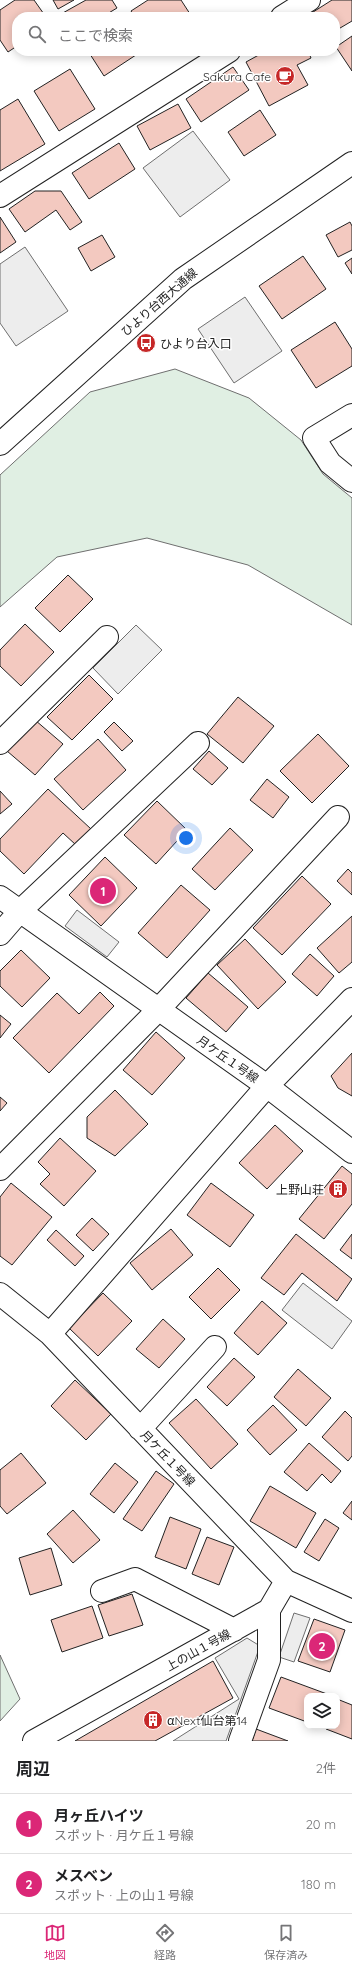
<!DOCTYPE html>
<html lang="ja">
<meta charset="utf-8">
<style>
:root{--surface:#fff;--page:#f6f6f6;--text:#202124;--muted:#757577;--line:#e0e0e0;--accent:#db2777}
body{margin:0;font-family:Quicksand,"Noto Sans JP",sans-serif;background:var(--page);color:var(--text)}
.controls{position:absolute;right:12px;bottom:12px;display:grid;overflow:hidden;border-radius:8px;box-shadow:0 2px 10px #0003}
.controls button{width:36px;height:36px;display:grid;place-items:center;padding:0;border:0;border-bottom:1px solid var(--line);background:var(--surface);color:var(--text);font:20px sans-serif}
.you{position:absolute;left:186px;top:838px;width:14px;height:14px;margin:-10px;border:3px solid #fff;border-radius:50%;background:#1a73e8;box-shadow:0 0 0 6px #1a73e833}
.badge{display:grid;place-items:center;width:26px;height:26px;border-radius:50%;background:var(--accent);color:#fff;font-size:13px;font-weight:700}
.pin{position:absolute;translate:-50% -50%;border:2px solid #fff;box-shadow:0 1px 4px #0006}
.list{margin:0;padding:0;list-style:none}
h2{display:flex;justify-content:space-between;align-items:center;height:52px;margin:0;padding:0 16px;font-size:17px}
h2 small{font-size:13px;font-weight:400;color:var(--muted)}
.list li{display:grid;grid-template-columns:26px 1fr auto;gap:12px;align-items:center;box-sizing:border-box;height:60px;padding:0 16px;border-top:1px solid var(--line)}
.list b{display:block;font-size:15px;white-space:nowrap}
.list p{margin:0;font-size:13px;white-space:nowrap;color:var(--muted)}
.list em{font-size:13px;font-style:normal;color:var(--muted)}
.icon{flex:none;width:22px;height:22px;fill:none;stroke:currentColor;stroke-width:2;stroke-linecap:round;stroke-linejoin:round}
.map{position:relative;flex:none;width:352px;height:1741px;overflow:hidden}
.search{position:absolute;background:var(--surface);box-shadow:0 2px 10px #0003;left:12px;right:12px;top:12px;height:44px;display:flex;align-items:center;gap:10px;box-sizing:border-box;padding:0 14px;border-radius:16px;color:var(--muted);font-size:15px}
.sheet{height:172px;background:var(--surface)}
nav{display:flex;justify-content:space-around;align-items:center;box-sizing:border-box;height:56px;border-top:1px solid var(--line);background:var(--surface);font-size:11px;color:var(--muted)}
nav a{display:grid;justify-items:center;gap:2px}
nav .on{color:var(--accent)}
.map>svg:first-child{display:block}
</style>
<div class="map">
<svg width="352" height="1741" viewBox="0 0 352 1741">
<rect width="100%" height="100%" fill="#fff"/>
<path fill="#e0efe3" stroke="#6f6f6f" d="M175 369 249 398 301 440 323 474 352 498V625L248 565 147 538 57 557 0 607V475L90 392Z
M0 1655 20 1699 0 1721Z"/>
<path fill="#ededed" stroke="#6f6f6f" d="M193 131 230 180 180 217 143 168Z
M25 247 68 311 16 346 0 323V264Z
M245 297 282 351 234 383 198 329Z
M136 625 162 650 118 694 93 668Z
M77 910 119 942 107 957 65 926Z
M303 1283 352 1321 332 1349 282 1310Z
M294 1613 310 1618 294 1662 279 1657Z
M247 1638 260 1646 226 1741H173L239 1699 215 1658Z"/>
<path fill="#f3c9c0" stroke="#222" d="M15 0H34L46 17H17V46L8 52 0 40V10Z
M53 0H74L58 9Z
M86 0H112L117 8 102 17H63L61 14Z
M148 0H181L192 17H135L131 11Z
M332 0H352V21L335 31V17H312L310 14Z
M352 36V71L336 47Z
M88 51H142L104 76Z
M266 51H308L311 58 297 65 308 85 269 106 246 62Z
M233 67 249 90 201 122 186 99Z
M70 69 95 109 59 131 34 91Z
M18 99 45 144 0 171V110Z
M178 104 191 128 150 150 137 126Z
M260 110 276 135 244 156 228 132Z
M119 143 135 169 89 199 72 173Z
M35 191H61L82 222 70 230 56 210 25 232 9 209Z
M0 217 16 242 0 253Z
M350 222 352 226V250L338 257 326 235Z
M102 235 115 257 91 271 78 248Z
M303 256 326 289 282 319 259 286Z
M352 258V274L345 263Z
M335 322 352 349V366L316 388 291 350Z
M68 575 93 599 60 632 35 608Z
M25 624 54 652 21 686 0 666V650Z
M89 675 113 699 72 740 47 717Z
M238 697 274 726 243 763 207 734Z
M35 720 63 744 35 775 7 751Z
M114 722 133 741 122 751 104 732Z
M318 734 349 766 312 803 280 771Z
M98 739 126 770 83 810 54 779Z
M209 751 228 768 212 785 193 769Z
M267 779 289 797 273 818 250 800Z
M48 789 91 829 76 845 63 833 24 874 0 851V839Z
M0 791 12 804 0 814Z
M157 801 187 830 156 864 124 835Z
M230 828 253 850 215 890 192 869Z
M105 857 137 888 101 926 69 895Z
M348 869 352 873V895L337 881Z
M302 876 331 904 282 955 253 928Z
M181 885 210 910 167 958 138 933Z
M352 916V962L339 973 317 948Z
M245 939 286 982 258 1009 217 965Z
M21 950 50 978 22 1007 0 986V971Z
M310 954 334 976 317 996 292 974Z
M208 973 248 1007 226 1032 186 998Z
M100 992 114 1006 49 1073 13 1038 57 993 79 1014Z
M0 1015 11 1024 0 1038Z
M156 1032 185 1058 152 1095 123 1070Z
M352 1053V1096L338 1088 331 1076Z
M115 1090 148 1124 115 1156 87 1138V1117Z
M0 1097 7 1103 0 1111Z
M275 1125 303 1151 267 1189 239 1163Z
M60 1138 96 1171 64 1206 40 1184 50 1174 38 1162Z
M342 1166 352 1174V1204L324 1239 299 1219Z
M11 1183 52 1217 12 1265 0 1256V1197Z
M211 1183 254 1215 230 1247 187 1215Z
M92 1218 109 1234 93 1251 76 1235Z
M171 1229 193 1255 152 1290 130 1263Z
M56 1230 84 1256 75 1266 47 1240Z
M296 1234 352 1279 337 1301 302 1273 284 1295 261 1278Z
M352 1234V1259L340 1250Z
M218 1268 240 1290 211 1319 189 1297Z
M103 1293 132 1321 98 1356 69 1328Z
M262 1301 287 1323 258 1355 234 1333Z
M163 1319 185 1339 159 1368 136 1349Z
M234 1358 255 1377 227 1406 207 1387Z
M298 1369 331 1398 306 1426 274 1397Z
M75 1380 111 1414 86 1440 51 1406Z
M196 1399 238 1444 211 1469 169 1423Z
M273 1405 297 1430 270 1455 247 1430Z
M345 1411 352 1418V1456L348 1461 322 1437Z
M309 1443 341 1471 331 1483 322 1474 307 1491 284 1472Z
M21 1453 46 1483 7 1514 0 1506V1470Z
M115 1463 138 1482 114 1513 90 1494Z
M156 1471 174 1484 142 1531 123 1519Z
M270 1486 316 1513 296 1548 250 1521Z
M352 1501V1520L343 1513Z
M73 1510 100 1540 73 1563 47 1534Z
M170 1517 201 1529 186 1569 155 1557Z
M325 1519 339 1528 319 1561 304 1552Z
M207 1537 234 1547 219 1585 192 1574Z
M51 1548 62 1585 30 1595 19 1558Z
M132 1594 143 1625 109 1636 98 1605Z
M92 1606 103 1638 62 1652 51 1620Z
M314 1619 345 1630 330 1672 298 1661Z
M213 1661 233 1698 155 1741H75Z
M281 1677 327 1694 326 1696H307V1722L269 1708Z
M337 1699 352 1705V1739L326 1729 327 1726H337Z
M256 1729 288 1741H252Z"/>
<g fill="none" stroke-linecap="round" stroke-linejoin="round">
<g stroke="#222" stroke-width="24">
<path id="minor" d="M282 17 309 0
M0 196 229 51
M352 415 314 438 330 463 352 481
M0 444 183 279 352 163
M0 743 107 637
M0 897 267 1086 50 1334
M0 934 19 912 198 743
M352 999 267 1086 352 1152
M0 1169 158 1010 338 817
M0 1294 50 1334 286 1581
M140 1429 215 1347
M102 1591 135 1579 234 1630
M34 1741 269 1610 286 1581 352 1611
M240 1741 269 1660V1610"/>
</g>
<use href="#minor" stroke="#fff" stroke-width="22"/>
</g>
<defs>
<g id="cafe-disc" transform="scale(1)"><circle r="9.5" fill="#c62828" stroke="#fff"/><path d="M-5.5-4.5H6V0H3Q3 3.5 0 3.5H-2.5Q-5.5 3.5-5.5 0ZM3-3.2v2h1.7v-2ZM-6 4.5H4V6H-6Z" fill="#fff"/></g>
<g id="bus-disc" transform="scale(1)"><circle r="9.5" fill="#c62828" stroke="#fff"/><path d="M-5-6H5V4H4V6H2V4H-2V6H-4V4H-5ZM-3.5-4V0h7V-4ZM-3.5 1.2v1.5H-2V1.2ZM2 1.2v1.5H3.5V1.2Z" fill="#fff"/></g>
<g id="building-disc" transform="scale(1)"><circle r="9.5" fill="#c62828" stroke="#fff"/><path d="M-4-6H4V6H1V3H-1V6H-4ZM-2.5-4.3h1.7v1.8h-1.7ZM.8-4.3h1.7v1.8H.8ZM-2.5-1h1.7V.8h-1.7ZM.8-1h1.7V.8H.8Z" fill="#fff"/></g>
</defs>
<g fill-rule="evenodd">
<use href="#cafe-disc" x="285" y="76"/>
<use href="#bus-disc" x="146" y="343"/>
<use href="#building-disc" x="338" y="1189"/>
<use href="#building-disc" x="153" y="1720"/>
</g>
<g text-anchor="middle" dominant-baseline="central" stroke-width="3" stroke-linejoin="round" paint-order="stroke">
<g font-size="12" fill="#222" stroke="#fff" text-anchor="end">
<text x="271" y="76">Sakura Cafe</text>
<text x="160" y="343" text-anchor="start">ひより台入口</text>
<text x="324" y="1189">上野山荘</text>
<text x="167" y="1720" text-anchor="start">αNext仙台第14</text>
</g>
<g font-size="12" fill="#222" stroke="#fff">
<text transform="translate(159 302) rotate(-41)">ひより台西大通線</text>
<text transform="translate(228 1059) rotate(35)">月ケ丘１号線</text>
<text transform="translate(168 1458) rotate(46)">月ケ丘１号線</text>
<text transform="translate(198 1650) rotate(-29)">上の山１号線</text>
</g>
</g>
</svg>
<div class="controls">
<button><svg class="icon" aria-label="layers" viewBox="0 0 24 24"><path d="M12 4l9 5-9 5-9-5zM3 14l9 5 9-5"/></svg></button>
</div>
<div class="you"></div>
<div class="pin badge" style="left:103px;top:891px">1</div>
<div class="pin badge" style="left:322px;top:1646px">2</div>
<div class="search"><svg class="icon" aria-label="search" viewBox="0 0 24 24"><circle cx="10" cy="10" r="6"/><path d="M15 15l6 6"/></svg>ここで検索</div>
</div>
<section class="sheet">
<h2>周辺<small>2件</small></h2>
<ul class="list">
<li><span class="badge">1</span><div><b>月ヶ丘ハイツ</b><p>スポット · 月ケ丘１号線</p></div><em>20 m</em></li>
<li><span class="badge">2</span><div><b>メスベン</b><p>スポット · 上の山１号線</p></div><em>180 m</em></li>
</ul>
</section>
<nav>
<a class="on"><svg class="icon" aria-label="map" viewBox="0 0 24 24"><path d="M3 6l6-2 6 2 6-2v14l-6 2-6-2-6 2zM9 4v14M15 6v14"/></svg>地図</a>
<a><svg class="icon" aria-label="directions" viewBox="0 0 24 24"><path d="M12 3l9 9-9 9-9-9zM9 14v-3h6M13 9l2 2-2 2"/></svg>経路</a>
<a><svg class="icon" aria-label="saved" viewBox="0 0 24 24"><path d="M7 4h10v16l-5-4-5 4z"/></svg>保存済み</a>
</nav>
